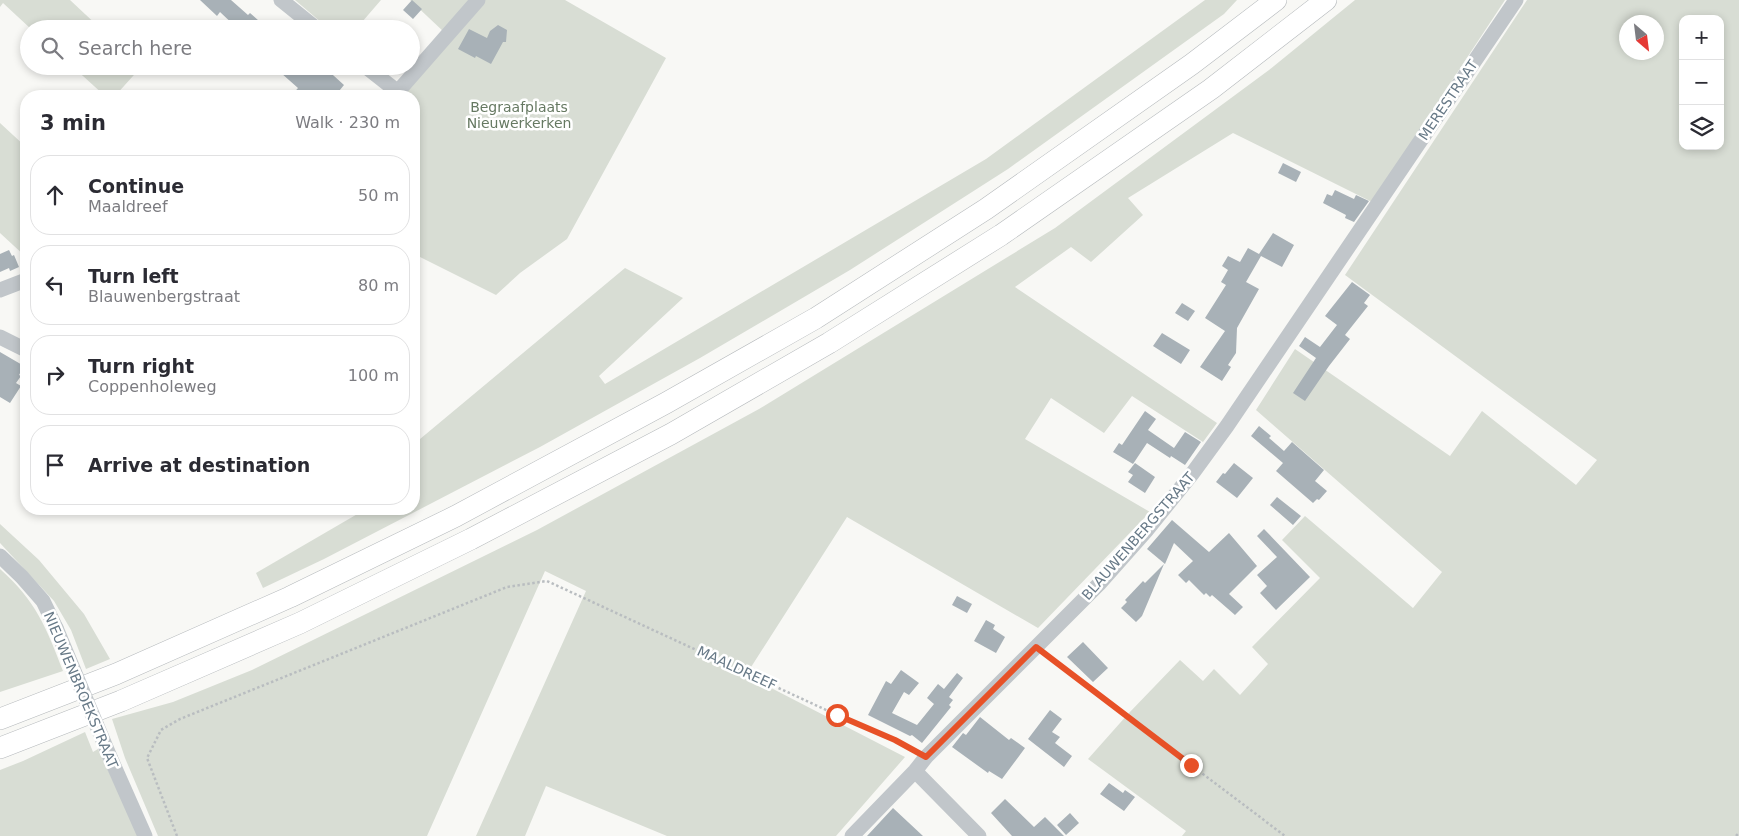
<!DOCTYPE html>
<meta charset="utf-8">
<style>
:root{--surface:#fff;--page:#f7f7f7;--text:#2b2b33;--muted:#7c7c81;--line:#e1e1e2}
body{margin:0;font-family:"DejaVu Sans",sans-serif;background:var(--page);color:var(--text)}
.controls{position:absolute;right:15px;top:15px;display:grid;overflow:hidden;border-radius:10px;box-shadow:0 2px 8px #0003}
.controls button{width:45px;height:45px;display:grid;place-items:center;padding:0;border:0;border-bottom:1px solid var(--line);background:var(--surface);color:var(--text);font:25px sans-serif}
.compass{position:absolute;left:1619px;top:15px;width:45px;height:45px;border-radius:50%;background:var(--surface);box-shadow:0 2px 8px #0003;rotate:152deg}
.stop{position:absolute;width:15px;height:15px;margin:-11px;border:4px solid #e75127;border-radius:50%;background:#fff}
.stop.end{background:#e75127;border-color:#fff;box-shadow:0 1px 5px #0008}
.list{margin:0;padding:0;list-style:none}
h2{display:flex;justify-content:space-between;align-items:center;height:65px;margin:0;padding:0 20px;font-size:21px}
h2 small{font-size:16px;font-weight:400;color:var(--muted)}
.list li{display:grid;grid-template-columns:32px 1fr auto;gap:15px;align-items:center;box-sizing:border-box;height:80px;margin:0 10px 10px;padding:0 10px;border:1px solid var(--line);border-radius:20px}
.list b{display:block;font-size:19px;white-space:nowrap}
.list p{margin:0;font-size:16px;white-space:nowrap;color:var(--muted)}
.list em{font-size:16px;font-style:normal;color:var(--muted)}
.icon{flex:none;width:28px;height:28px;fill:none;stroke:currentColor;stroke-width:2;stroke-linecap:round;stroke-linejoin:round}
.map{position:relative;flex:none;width:1739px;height:836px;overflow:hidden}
.search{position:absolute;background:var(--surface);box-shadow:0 2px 8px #0003;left:20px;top:20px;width:400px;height:55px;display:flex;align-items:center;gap:12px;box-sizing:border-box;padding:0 18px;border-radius:28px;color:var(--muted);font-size:19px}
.panel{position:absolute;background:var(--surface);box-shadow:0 2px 8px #0003;left:20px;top:90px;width:400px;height:425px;border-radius:20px}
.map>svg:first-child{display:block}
</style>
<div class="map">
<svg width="1739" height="836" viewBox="0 0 1739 836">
<rect width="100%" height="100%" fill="#f8f8f5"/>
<path fill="#d8ddd4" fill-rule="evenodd" d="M0 0H70L101 29H31L3 3 0 7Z
M295 0H381L356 29H329Z
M410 0H471L445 33Z
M482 0H565L666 58 567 239 520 273 496 295 414 254V96H400Z
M1205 0H1237L1224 14 1008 169 850 270 700 358 540 447 324 559 263 588 256 573 366 509H414V444L625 268 683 298 599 376 605 384 986 159Z
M1355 0H1505L1372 202 1233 133 1128 198 1143 215 1091 262 1071 247 1015 287 1217 423 1203 442 1132 396 1104 433 1051 398 1025 439 1150 512 1038 628 847 517 746 675 905 757 836 836H667L546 786 525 836H476L586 591 545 571 427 836H158L125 758 112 719 173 702 252 670 537 530 759 409 1055 228 1269 70Z
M1527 0H1739V836H1182L1186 831 1088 759 1128 714 1180 660 1203 681 1214 669 1240 695 1268 664 1252 647 1320 578 1282 540 1305 516 1413 608 1442 572 1256 410 1295 349 1450 456 1482 411 1576 485 1597 460 1345 275ZM1683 19H1720V146H1683ZM1626 22H1656V52H1626Z
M72 66H142L115 96H105Z
M0 123 26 147V257L0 233Z
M0 524 39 560 84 614 110 659 86 669 71 630 54 601 0 543Z
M0 569C36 601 46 627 63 671L0 692Z
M85 732 93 752 98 749 139 836H0V770L23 761Z"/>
<path fill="#a8b1b7" d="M200 0H231L248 15 250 13 268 29H238L220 12 217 16Z
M412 0 422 9 413 19 403 10Z
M498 25 507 30 506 42H503L491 64 476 56 475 58 458 49 469 29 487 38 490 31Z
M287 66H323L344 85 335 96H291L298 88 281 73Z
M1283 163 1301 172 1296 182 1278 173Z
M1335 190 1354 199 1356 195 1369 201 1354 222 1345 218 1346 215 1323 203 1327 194 1332 196Z
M1273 233 1294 245 1282 267 1261 256 1246 282 1259 289 1237 328 1236 353 1228 365 1231 367 1222 381 1200 367 1225 331 1205 318 1226 285 1221 282 1228 270 1222 266 1228 256 1240 262 1248 248 1259 254Z
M9 250 12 256 14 255 19 267 10 271 9 268 0 272V254Z
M1352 282 1370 295 1364 303 1368 306 1345 335 1350 339 1329 366 1305 401 1293 393 1316 358 1299 346 1305 337 1320 347 1337 325 1325 316Z
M1182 303 1195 311 1188 321 1175 313Z
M1162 333 1190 350 1181 364 1153 346Z
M0 352 24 366 19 375 21 376 16 383 21 386 10 403 0 397Z
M1145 411 1156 419 1148 430 1174 448 1185 432 1201 442 1185 465 1171 456 1170 458 1147 443 1133 464 1113 452 1119 443 1122 445Z
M1259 426 1271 436 1269 438 1284 451 1292 442 1324 470 1315 481 1327 491 1319 500 1317 499 1313 503 1276 471 1283 463 1251 436Z
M1135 463 1155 477 1145 493 1128 482 1133 475 1128 472Z
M1234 463 1253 478 1237 498 1216 482 1223 473 1225 474Z
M1277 497 1301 516 1293 525 1270 505Z
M1172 520 1209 552 1229 533 1257 566 1229 594 1243 607 1235 615 1212 595 1210 597 1206 593 1204 595 1189 580 1186 583 1178 575 1193 561 1174 543 1165 564 1147 549Z
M1264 529 1310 577 1276 610 1260 593 1267 586 1257 575 1277 557 1257 536Z
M1164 564 1142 616 1136 622 1121 608 1127 602 1125 600 1143 581 1145 583Z
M957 596 972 604 967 613 952 605Z
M986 620 995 625 993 629 1005 637 996 653 974 641Z
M1083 642 1108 668 1093 682 1067 657Z
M901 670 919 683 909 695 904 692 892 713 917 725 934 704 927 698 938 684 944 689 957 673 963 678 949 697 953 700 949 705 951 707 922 743 912 735 910 736 868 715 886 681 891 684Z
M1050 710 1062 719 1052 732 1060 737 1055 743 1072 756 1064 767 1028 739Z
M980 717 1009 740 1011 738 1025 748 1002 779 989 771 988 773 952 747 963 733 966 735Z
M1109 783 1123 793 1125 790 1135 797 1124 811 1100 794Z
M1005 799 1034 827 1045 817 1064 836H1012L991 813Z
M893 808 923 836H867Z
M1070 813 1079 823 1066 835 1057 825Z"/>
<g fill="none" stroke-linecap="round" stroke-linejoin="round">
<g stroke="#b5b9bc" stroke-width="22">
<path id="highway" d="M0 719 116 674 290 597 456 516 666 403 816 318 986 209 1192 64 1276 0
M0 748 121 701 300 623 471 539 671 434 829 343 1001 235 1211 89 1326 0"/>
</g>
<path stroke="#b9bdc0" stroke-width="2.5" stroke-dasharray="2.5 2.5" stroke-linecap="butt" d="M1047 656 1285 836
M177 836 147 758 161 730 180 719 507 587 547 581 837 715 895 740 916 751
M1736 836 1739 833"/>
<path stroke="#c1c6ca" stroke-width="15" d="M281 0 317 29
M365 66 398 92
M394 96 478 0
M0 290 26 280
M0 337 26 350
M0 556 22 577 43 601 56 628
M110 757 145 836
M915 771 979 836
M852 836 915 771 926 757 1099 584 1146 531 1192 474 1227 426 1516 0"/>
<use href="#highway" stroke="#fff" stroke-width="21"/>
<path stroke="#c1c6ca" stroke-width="15" d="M56 628 110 757"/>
</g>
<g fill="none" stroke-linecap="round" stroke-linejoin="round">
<path stroke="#e75127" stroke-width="6" d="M837 715 895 740 926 757 1036 647 1191 765"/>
</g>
<g text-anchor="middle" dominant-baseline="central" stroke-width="5" stroke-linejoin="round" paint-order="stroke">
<g font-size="14" fill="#677987" stroke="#fff">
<text transform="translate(1448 100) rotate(-56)">MERESTRAAT</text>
<text transform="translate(1138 536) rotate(-49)">BLAUWENBERGSTRAAT</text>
<text transform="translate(737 668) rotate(25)">MAALDREEF</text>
<text transform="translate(81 690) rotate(67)">NIEUWENBROEKSTRAAT</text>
</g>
<g font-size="14" fill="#667962" stroke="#fff">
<text x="519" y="107">Begraafplaats<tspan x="519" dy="16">Nieuwerkerken</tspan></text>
</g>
</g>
</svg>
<div class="controls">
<button>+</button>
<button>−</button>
<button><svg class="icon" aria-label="layers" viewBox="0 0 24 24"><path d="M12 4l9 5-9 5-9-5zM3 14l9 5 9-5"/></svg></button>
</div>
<svg class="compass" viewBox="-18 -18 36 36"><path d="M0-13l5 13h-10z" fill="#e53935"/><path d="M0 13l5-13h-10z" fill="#7c7c81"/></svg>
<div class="stop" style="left:837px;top:715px"></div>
<div class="stop end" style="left:1191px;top:765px"></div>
<div class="search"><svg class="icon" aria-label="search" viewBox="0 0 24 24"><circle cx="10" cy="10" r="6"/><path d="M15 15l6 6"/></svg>Search here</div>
<section class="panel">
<h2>3 min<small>Walk · 230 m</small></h2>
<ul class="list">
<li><svg class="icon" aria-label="ahead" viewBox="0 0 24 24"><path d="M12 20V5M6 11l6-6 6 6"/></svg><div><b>Continue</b><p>Maaldreef</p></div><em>50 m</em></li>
<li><svg class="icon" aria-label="left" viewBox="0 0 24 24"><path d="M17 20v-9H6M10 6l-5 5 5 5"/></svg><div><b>Turn left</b><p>Blauwenbergstraat</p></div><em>80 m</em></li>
<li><svg class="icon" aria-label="right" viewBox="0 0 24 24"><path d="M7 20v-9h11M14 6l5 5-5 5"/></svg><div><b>Turn right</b><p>Coppenholeweg</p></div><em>100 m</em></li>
<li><svg class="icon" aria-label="arrive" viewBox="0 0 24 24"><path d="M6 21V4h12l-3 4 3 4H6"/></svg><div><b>Arrive at destination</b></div></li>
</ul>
</section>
</div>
